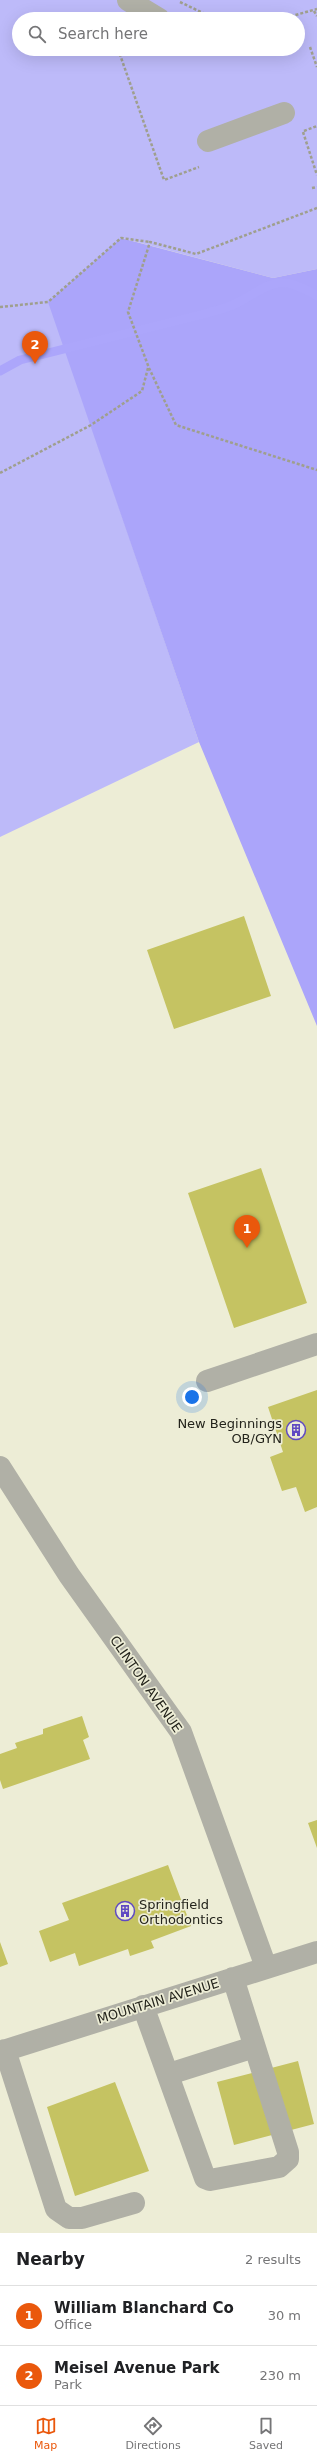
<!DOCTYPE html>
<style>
:root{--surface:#fff;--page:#f2f2f2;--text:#202124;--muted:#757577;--line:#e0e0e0;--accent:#ea580c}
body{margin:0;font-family:"DejaVu Sans",sans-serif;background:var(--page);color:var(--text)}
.you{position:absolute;left:192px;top:1397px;width:14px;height:14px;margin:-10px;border:3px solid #fff;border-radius:50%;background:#1a73e8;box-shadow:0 0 0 6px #1a73e833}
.badge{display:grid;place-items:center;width:26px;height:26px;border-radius:50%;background:var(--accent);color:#fff;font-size:13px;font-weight:700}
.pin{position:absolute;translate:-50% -33px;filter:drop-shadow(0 1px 2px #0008)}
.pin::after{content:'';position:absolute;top:21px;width:14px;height:12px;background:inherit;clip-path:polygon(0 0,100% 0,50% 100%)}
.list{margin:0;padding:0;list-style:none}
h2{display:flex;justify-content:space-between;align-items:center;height:52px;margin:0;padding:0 16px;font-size:17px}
h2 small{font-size:13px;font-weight:400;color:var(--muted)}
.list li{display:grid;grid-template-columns:26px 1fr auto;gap:12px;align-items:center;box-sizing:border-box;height:60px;padding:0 16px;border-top:1px solid var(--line)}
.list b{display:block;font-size:15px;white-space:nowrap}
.list p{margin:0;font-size:13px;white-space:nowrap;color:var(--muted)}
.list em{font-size:13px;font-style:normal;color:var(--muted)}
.icon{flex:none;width:22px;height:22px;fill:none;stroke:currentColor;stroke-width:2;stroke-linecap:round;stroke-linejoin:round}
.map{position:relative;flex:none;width:317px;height:2233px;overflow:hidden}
.search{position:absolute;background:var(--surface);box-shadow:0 4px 16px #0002;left:12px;right:12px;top:12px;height:44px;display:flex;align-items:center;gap:10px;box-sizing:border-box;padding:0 14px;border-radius:22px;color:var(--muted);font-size:15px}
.sheet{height:172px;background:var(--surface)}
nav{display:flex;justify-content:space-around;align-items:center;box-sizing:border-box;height:56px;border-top:1px solid var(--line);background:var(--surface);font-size:11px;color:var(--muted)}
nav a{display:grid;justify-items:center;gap:2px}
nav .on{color:var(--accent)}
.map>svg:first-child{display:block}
</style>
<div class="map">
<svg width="317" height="2233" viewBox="0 0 317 2233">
<rect width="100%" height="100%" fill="#ededd6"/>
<path fill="#bdbaf9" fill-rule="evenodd" d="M0 0H317V269L273 278 122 238 49 302 199 742 0 837ZM19 19H298V49H19Z"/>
<path fill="#aba5fa" d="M121 238 273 278 317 269V1026L199 742 48 302Z"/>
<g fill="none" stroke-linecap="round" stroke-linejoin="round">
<path stroke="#aca6fb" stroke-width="9" d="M0 371 20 360 208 313C217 310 227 308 235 304 270 286 277 271 317 296"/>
</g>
<path fill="#c5c362" d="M244 916 271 996 174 1029 147 950Z
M261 1168 307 1303 234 1328 188 1193Z
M317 1390V1507L305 1512 296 1487 282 1491 270 1457 283 1452 268 1407Z
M82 1716 89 1737 83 1740 90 1759 3 1789 0 1780V1754L17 1748 15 1743 43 1734V1729Z
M317 1820V1848L308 1823Z
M168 1865 191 1926 151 1941 154 1948 130 1956 128 1949 79 1966 75 1953 50 1962 39 1931 69 1920 62 1903Z
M0 1942 8 1964 0 1967Z
M298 2061 314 2124 234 2145 217 2082Z
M115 2082 149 2171 75 2196 47 2107Z"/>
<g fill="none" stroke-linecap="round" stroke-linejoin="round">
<path stroke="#9f9f8e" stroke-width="2.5" stroke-dasharray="3 2" stroke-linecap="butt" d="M180 2 203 13 253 19
M314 11 317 16
M281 19 317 9
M310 47 317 67
M118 49 164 180 199 167
M304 131 317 126
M303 132 317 175
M312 188 317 187
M317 208 196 254 150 242 128 312 149 368 176 425 317 470
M0 307 48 302 121 238 150 242
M0 473 91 425 142 391 148 368"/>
<path stroke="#b0b0a6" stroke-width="22" d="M128 0 159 19
M208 141 284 113
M207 1381 317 1344
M0 1467 69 1575 181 1732 266 1967
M143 2006 205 2178 210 2180 279 2167 288 2159V2152L233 1978
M5 2050 56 2209 69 2218H82L134 2203
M0 2052 317 1952
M169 2074 254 2047"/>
</g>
<defs>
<g id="building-ring" transform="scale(1)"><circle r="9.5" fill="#ededd6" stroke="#604ac2" stroke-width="1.5"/><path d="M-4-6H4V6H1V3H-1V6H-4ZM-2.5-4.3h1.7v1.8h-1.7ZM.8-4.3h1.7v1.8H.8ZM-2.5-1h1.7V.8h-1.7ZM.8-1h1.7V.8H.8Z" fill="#604ac2"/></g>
</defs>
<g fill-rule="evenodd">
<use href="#building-ring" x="296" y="1430"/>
<use href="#building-ring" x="125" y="1911"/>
</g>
<g text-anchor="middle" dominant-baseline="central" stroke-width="3.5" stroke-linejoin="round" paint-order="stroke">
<g font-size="13" fill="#24241c" stroke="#ededd6" text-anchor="end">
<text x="282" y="1423">New Beginnings<tspan x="282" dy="15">OB/GYN</tspan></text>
<text x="139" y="1904" text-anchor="start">Springfield<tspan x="139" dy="15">Orthodontics</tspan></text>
</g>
<g font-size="13" fill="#24241c" stroke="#ededd6">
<text transform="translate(146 1684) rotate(55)">CLINTON AVENUE</text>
<text transform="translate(158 2001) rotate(-17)">MOUNTAIN AVENUE</text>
</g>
</g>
</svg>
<div class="you"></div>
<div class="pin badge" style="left:247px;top:1248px">1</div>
<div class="pin badge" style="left:35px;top:364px">2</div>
<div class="search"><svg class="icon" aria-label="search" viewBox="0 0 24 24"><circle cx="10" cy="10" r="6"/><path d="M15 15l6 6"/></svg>Search here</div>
</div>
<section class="sheet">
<h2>Nearby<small>2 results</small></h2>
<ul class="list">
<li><span class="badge">1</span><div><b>William Blanchard Co</b><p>Office</p></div><em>30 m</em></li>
<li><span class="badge">2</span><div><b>Meisel Avenue Park</b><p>Park</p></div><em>230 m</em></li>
</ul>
</section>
<nav>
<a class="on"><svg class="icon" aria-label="map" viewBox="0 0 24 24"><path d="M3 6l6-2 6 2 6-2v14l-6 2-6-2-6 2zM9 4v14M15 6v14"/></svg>Map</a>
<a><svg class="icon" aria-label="directions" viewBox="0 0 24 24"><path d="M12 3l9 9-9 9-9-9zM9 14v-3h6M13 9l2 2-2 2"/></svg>Directions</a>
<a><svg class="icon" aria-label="saved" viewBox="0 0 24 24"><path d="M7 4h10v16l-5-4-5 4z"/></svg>Saved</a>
</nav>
